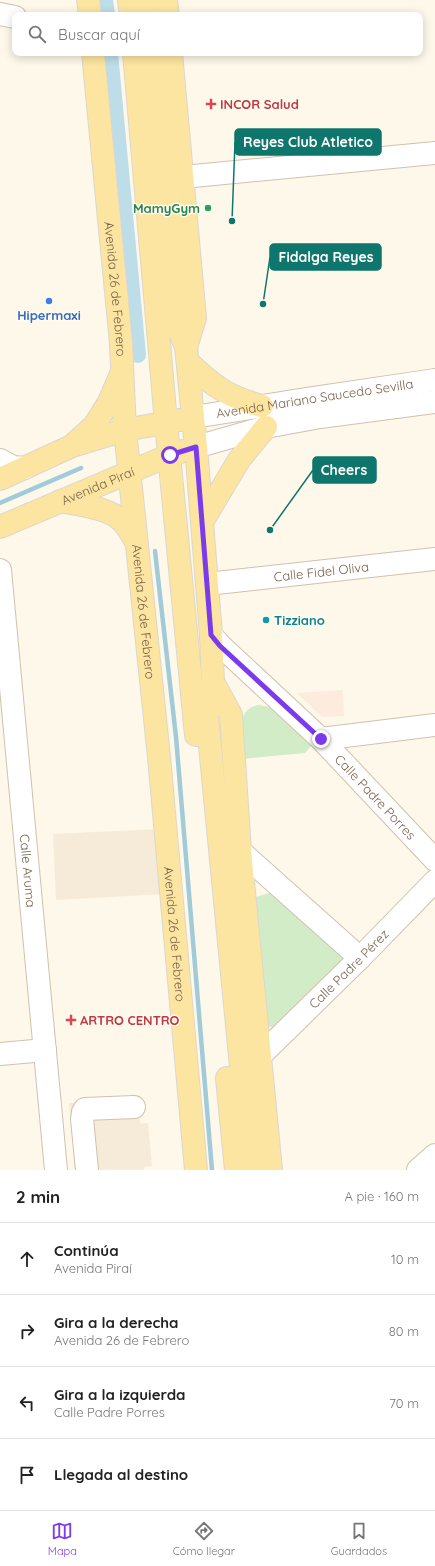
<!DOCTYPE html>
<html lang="es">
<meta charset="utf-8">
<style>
:root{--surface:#fff;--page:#f6f6f6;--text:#222;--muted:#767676;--line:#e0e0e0;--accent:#7c3aed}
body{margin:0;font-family:Quicksand,sans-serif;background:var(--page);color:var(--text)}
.stop{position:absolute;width:12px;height:12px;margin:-9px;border:3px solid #7c3aed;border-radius:50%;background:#fff}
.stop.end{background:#7c3aed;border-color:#fff;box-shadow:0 1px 4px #0008}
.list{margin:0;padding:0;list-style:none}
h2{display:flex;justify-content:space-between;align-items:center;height:52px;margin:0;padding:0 16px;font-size:17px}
h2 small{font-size:13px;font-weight:400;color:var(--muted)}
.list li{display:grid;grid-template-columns:26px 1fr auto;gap:12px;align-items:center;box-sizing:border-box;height:72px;padding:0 16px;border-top:1px solid var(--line)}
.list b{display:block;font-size:15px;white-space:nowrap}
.list p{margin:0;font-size:13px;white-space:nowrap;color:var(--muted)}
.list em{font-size:13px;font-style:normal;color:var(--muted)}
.icon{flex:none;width:22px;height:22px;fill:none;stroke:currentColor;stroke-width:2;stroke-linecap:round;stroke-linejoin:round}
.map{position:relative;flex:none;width:435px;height:1170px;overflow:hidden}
.search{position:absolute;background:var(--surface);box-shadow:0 2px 10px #0003;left:12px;right:12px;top:12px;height:44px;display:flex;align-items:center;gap:10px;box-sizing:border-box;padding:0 14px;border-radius:8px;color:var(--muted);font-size:15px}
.sheet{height:340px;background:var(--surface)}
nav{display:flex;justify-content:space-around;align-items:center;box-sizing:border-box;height:56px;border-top:1px solid var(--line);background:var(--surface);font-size:11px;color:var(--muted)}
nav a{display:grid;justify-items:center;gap:2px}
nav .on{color:var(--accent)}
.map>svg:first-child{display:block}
</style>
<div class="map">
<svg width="435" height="1170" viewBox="0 0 435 1170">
<rect width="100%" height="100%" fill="#fdf8ea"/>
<path fill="#f5ebd8" d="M160 829 163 894 56 900 53 834Z
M139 1098 140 1124 148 1123 152 1166 144 1167V1170H75L69 1103Z"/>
<path fill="#fdebdd" d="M343 690 344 716 322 717 297 693Z"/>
<path fill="#d2ecc7" d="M259 705 274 708 314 743 305 753 242 759C241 741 234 708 259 705Z
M278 890 351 957 273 1028 268 1026 253 898Z"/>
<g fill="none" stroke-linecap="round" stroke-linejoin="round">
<path stroke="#a2cbda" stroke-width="4.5" d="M0 503 81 468
M155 551 176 737 212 1170"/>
<path stroke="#bddde8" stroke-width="16" d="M105 0 107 15
M110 53 138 355"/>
<g stroke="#d0c1ae" stroke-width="24">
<g id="minor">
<path d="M0 14 15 17"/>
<path d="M183 177 435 153"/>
<path id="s1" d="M194 417 306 399 435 380"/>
<path d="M196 447 266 427 320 417 435 402"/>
<path d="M0 460 13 467 25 468"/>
<path id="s2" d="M0 570 56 1170"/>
<path id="s3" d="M207 584 435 559"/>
<path id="s4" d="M211 635 221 646 321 739 435 860"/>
<path d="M321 739 435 725"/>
<path d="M240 851 360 958"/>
<path d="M0 1054 45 1050"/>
<path id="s5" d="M261 1055 360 958 435 881"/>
<path d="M87 1170 82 1119 83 1112 85 1109 134 1107"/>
<path d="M418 1170 435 1155"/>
</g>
</g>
<g stroke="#dcd6d0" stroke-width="24">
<g id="major">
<path d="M88 0 90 15"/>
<path d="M129 0 131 15"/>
<path d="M146 0 147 15"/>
<path d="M166 0 168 15"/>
<path id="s6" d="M93 53 121 343 125 430 159 757 196 1170"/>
<path d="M134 53 166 423 196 735"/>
<path d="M151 53 175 320 186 347 196 447 211 635 213 682 207 715 251 1170"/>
<path d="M171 53 195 318 186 347"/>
<path d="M188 362C213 386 228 397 262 406"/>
<path d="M74 444 94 426 109 402 121 374"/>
<path d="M0 479 72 446 125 430 180 420"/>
<path d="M60 501C79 505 102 507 117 517 126 523 131 533 136 542"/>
<path d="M202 522 239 460 266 427"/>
<path id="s7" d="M0 527 170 455 183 451"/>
<path d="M213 682 231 715 240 851 271 1170"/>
<path d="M227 1078 236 1170"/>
</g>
</g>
<use href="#minor" stroke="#fff" stroke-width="22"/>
<use href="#major" stroke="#fce5a1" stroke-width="22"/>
</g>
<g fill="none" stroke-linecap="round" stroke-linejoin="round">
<path stroke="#7c3aed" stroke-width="5" d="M170 455 196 447 211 635 220 646 321 739"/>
</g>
<g fill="#e0444e" stroke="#fffbf1" stroke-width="1.5">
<path d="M209 98h4v4h4v4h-4v4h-4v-4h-4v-4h4z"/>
<path d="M69 1014h4v4h4v4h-4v4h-4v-4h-4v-4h4z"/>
</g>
<circle fill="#2e9e5b" stroke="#fffbf1" stroke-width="1.5" cx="208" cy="208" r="4"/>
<circle fill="#3f7fe0" stroke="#fffbf1" stroke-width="1.5" cx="49" cy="301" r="4"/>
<circle fill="#0f9aa8" stroke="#fffbf1" stroke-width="1.5" cx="266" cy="620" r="4"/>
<g text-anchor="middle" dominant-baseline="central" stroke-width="3" stroke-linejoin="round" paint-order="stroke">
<g font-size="13" font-weight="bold" fill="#be3a42" stroke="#fffbf1" text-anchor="start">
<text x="220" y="104">INCOR Salud</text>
<text x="80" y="1020">ARTRO CENTRO</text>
</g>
<g font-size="13" font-weight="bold" fill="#27864d" stroke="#fffbf1" text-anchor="end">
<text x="200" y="208">MamyGym</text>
</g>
<g font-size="13" fill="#79614b" stroke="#fffbf1">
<text stroke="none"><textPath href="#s6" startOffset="237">Avenida 26 de Febrero</textPath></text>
<text stroke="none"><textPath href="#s1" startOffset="122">Avenida Mariano Saucedo Sevilla</textPath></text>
<text stroke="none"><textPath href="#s7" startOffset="106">Avenida Piraí</textPath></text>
<text stroke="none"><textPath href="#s3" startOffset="115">Calle Fidel Oliva</textPath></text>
<text stroke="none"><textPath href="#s6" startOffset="561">Avenida 26 de Febrero</textPath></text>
<text stroke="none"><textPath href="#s4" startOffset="231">Calle Padre Porres</textPath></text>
<text stroke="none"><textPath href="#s2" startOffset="302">Calle Aruma</textPath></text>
<text stroke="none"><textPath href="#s6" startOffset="885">Avenida 26 de Febrero</textPath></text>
<text stroke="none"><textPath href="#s5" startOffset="123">Calle Padre Pérez</textPath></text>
</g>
<g font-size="13" font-weight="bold" fill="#366cbe" stroke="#fffbf1">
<text x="49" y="315">Hipermaxi</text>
</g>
<g font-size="13" font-weight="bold" fill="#0d838f" stroke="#fffbf1" text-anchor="start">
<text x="274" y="620">Tizziano</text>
</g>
</g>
<path fill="none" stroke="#0f766e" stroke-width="1.5" d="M232 221L235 142M263 304L270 257M270 530L313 470"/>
<g fill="#0f766e" stroke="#fffbf1" stroke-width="1.5">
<circle cx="232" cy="221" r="4"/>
<circle cx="263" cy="304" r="4"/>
<circle cx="270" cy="530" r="4"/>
</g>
<g fill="#0f766e" stroke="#0f766e" stroke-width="1.5">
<rect x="235" y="129" width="146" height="26" rx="4"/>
<rect x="270" y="244" width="111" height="26" rx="4"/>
<rect x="313" y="457" width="63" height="26" rx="4"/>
</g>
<g font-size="14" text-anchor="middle" font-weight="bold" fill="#fff">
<text x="308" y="147">Reyes Club Atletico</text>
<text x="326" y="262">Fidalga Reyes</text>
<text x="344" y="475">Cheers</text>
</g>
</svg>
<div class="stop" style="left:170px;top:455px"></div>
<div class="stop end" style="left:321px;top:739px"></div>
<div class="search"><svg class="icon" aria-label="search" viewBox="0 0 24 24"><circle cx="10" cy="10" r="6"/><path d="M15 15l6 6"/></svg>Buscar aquí</div>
</div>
<section class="sheet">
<h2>2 min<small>A pie · 160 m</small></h2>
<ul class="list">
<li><svg class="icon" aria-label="ahead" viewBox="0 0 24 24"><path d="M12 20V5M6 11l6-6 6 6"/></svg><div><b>Continúa</b><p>Avenida Piraí</p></div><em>10 m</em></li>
<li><svg class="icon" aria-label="right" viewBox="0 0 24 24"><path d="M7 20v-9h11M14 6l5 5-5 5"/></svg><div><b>Gira a la derecha</b><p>Avenida 26 de Febrero</p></div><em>80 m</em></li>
<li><svg class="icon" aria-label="left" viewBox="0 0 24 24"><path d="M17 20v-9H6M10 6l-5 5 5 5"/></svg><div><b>Gira a la izquierda</b><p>Calle Padre Porres</p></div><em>70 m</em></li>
<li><svg class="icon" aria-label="arrive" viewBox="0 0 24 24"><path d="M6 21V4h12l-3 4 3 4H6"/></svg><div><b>Llegada al destino</b></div></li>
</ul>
</section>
<nav>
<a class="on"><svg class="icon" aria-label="map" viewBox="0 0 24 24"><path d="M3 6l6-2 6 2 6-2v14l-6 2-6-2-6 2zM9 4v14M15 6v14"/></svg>Mapa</a>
<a><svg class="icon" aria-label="directions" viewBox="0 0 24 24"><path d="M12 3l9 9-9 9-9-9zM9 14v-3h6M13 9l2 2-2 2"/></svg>Cómo llegar</a>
<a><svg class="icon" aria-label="saved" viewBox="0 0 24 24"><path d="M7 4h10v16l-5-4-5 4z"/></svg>Guardados</a>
</nav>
